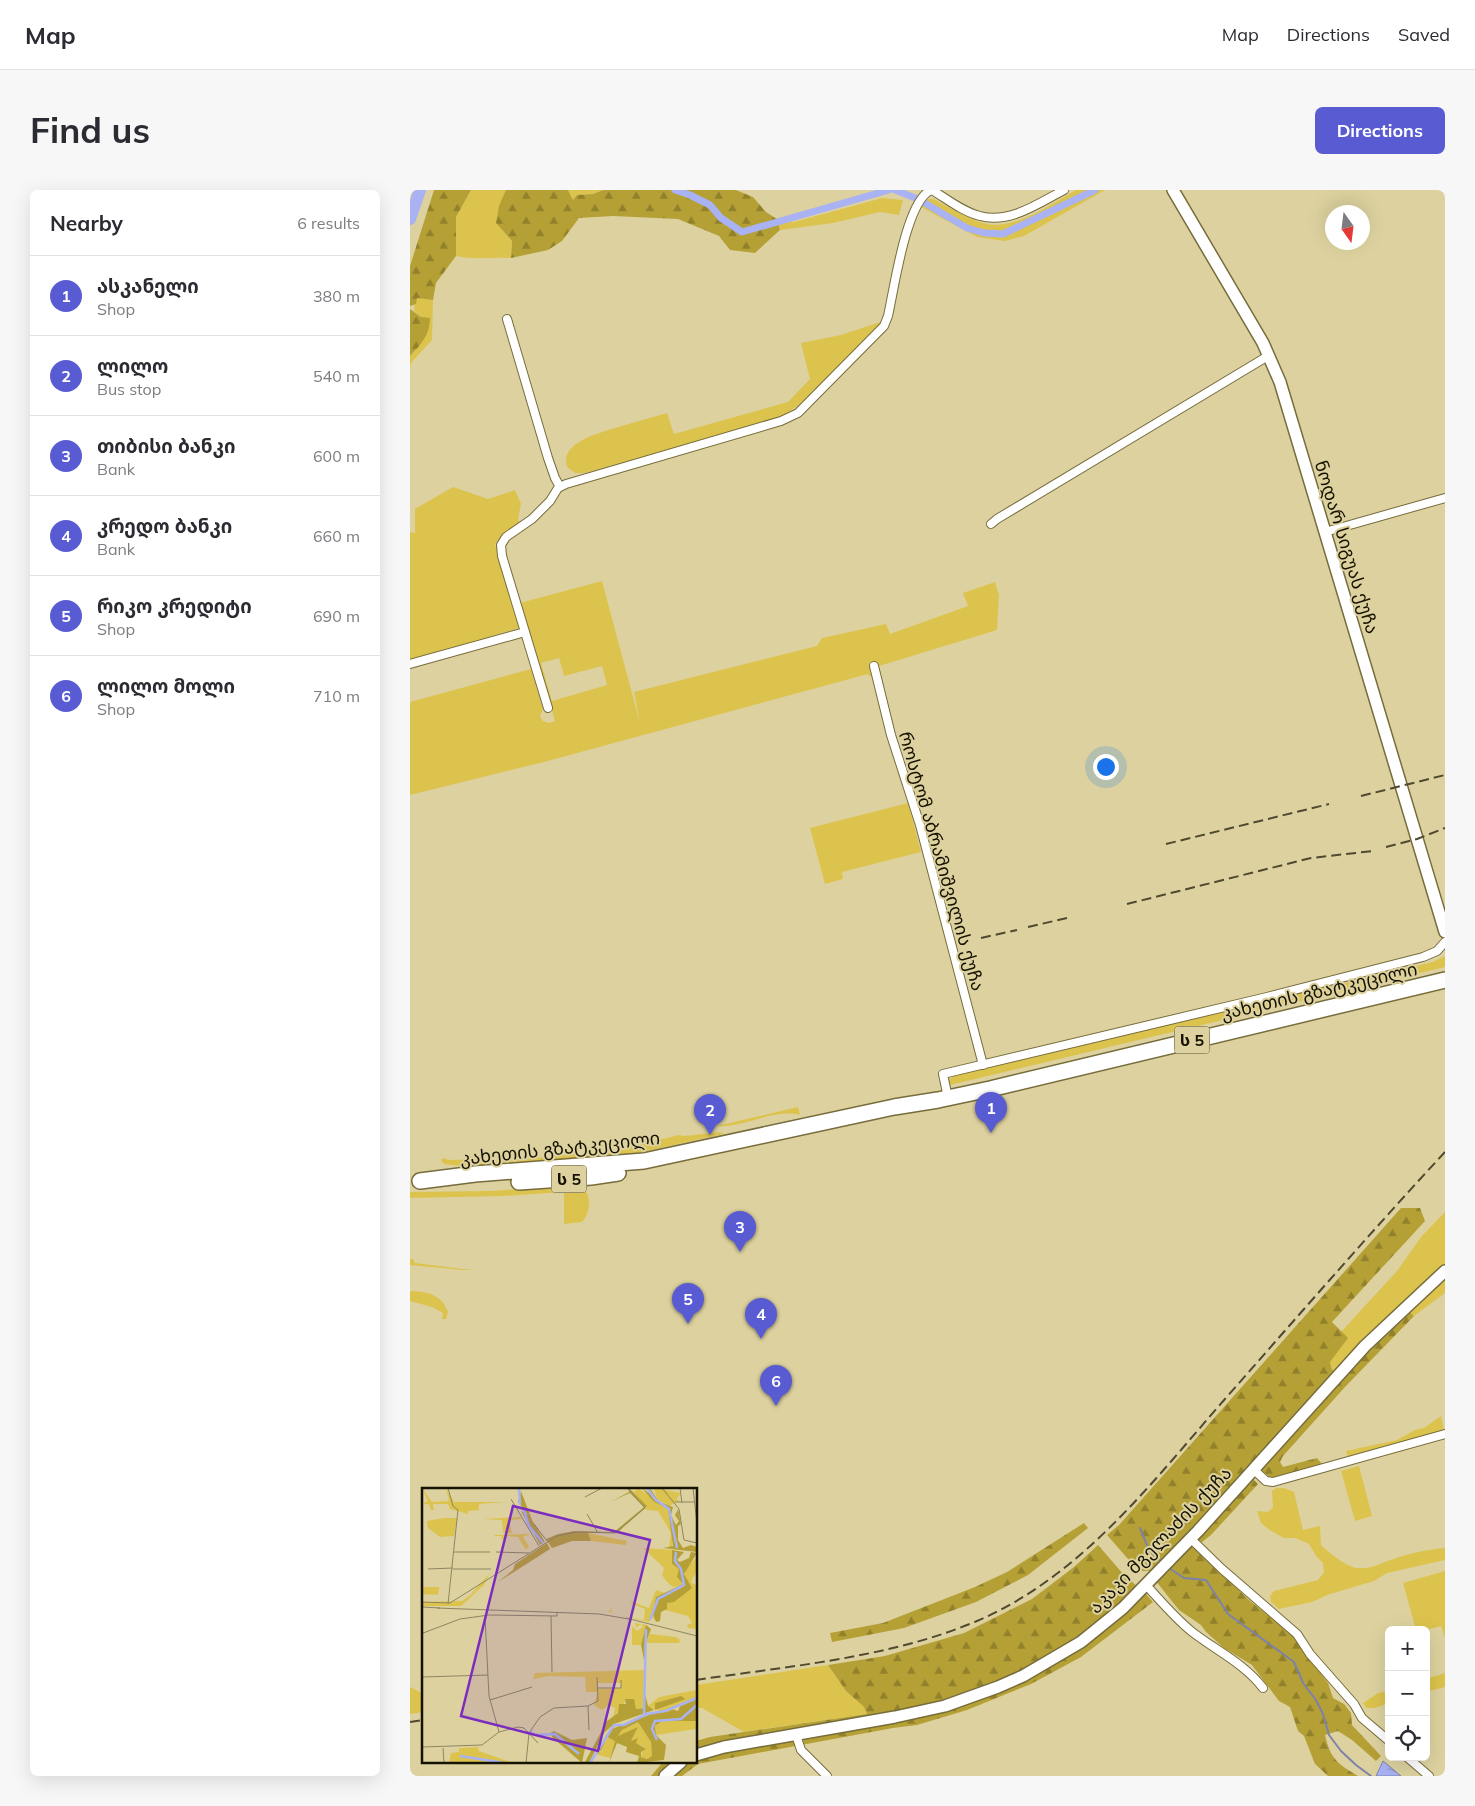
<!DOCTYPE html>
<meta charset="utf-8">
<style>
:root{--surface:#fff;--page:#f7f7f7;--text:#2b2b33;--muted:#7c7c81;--line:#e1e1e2;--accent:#595bd3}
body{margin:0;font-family:Mulish,"Noto Sans Georgian",sans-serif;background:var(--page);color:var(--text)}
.controls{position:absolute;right:15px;bottom:15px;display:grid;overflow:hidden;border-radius:8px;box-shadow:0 5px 20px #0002}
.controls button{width:45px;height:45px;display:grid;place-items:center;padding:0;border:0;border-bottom:1px solid var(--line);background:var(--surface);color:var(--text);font:25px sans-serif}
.compass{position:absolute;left:915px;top:15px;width:45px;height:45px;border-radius:50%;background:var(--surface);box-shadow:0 5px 20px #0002;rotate:166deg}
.you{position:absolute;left:695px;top:576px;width:18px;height:18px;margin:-12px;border:4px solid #fff;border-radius:50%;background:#1a73e8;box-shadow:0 0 0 8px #1a73e833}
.badge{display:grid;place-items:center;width:32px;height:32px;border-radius:50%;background:var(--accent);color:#fff;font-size:16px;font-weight:700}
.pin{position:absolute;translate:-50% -41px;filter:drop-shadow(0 1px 2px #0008)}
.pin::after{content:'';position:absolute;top:26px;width:18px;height:15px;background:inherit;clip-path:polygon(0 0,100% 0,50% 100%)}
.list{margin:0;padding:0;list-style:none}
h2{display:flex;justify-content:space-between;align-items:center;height:65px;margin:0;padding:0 20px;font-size:21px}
h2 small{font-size:16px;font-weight:400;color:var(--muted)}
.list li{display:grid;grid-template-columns:32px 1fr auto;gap:15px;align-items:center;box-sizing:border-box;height:80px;padding:0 20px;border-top:1px solid var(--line)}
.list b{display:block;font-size:19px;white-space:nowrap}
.list p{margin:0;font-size:16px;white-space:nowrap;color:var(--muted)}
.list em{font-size:16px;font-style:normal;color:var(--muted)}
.icon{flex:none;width:28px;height:28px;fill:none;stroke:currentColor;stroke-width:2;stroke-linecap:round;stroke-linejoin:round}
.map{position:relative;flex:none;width:1035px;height:1586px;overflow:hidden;border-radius:8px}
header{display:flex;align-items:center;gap:30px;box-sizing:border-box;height:70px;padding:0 25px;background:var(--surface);border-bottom:1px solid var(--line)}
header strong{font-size:24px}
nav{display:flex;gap:28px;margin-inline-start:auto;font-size:18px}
.intro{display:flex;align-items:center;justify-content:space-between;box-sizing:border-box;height:120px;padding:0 30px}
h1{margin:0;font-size:35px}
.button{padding:12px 22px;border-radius:8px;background:var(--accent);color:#fff;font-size:18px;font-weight:700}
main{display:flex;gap:30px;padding:0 30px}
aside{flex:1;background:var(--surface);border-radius:8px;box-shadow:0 5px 20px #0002}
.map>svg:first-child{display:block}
</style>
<header>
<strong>Map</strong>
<nav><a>Map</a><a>Directions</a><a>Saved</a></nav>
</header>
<div class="intro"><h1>Find us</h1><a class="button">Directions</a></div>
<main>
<aside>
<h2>Nearby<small>6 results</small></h2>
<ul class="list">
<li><span class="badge">1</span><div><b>ასკანელი</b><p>Shop</p></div><em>380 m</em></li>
<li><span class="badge">2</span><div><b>ლილო</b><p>Bus stop</p></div><em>540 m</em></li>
<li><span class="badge">3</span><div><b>თიბისი ბანკი</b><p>Bank</p></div><em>600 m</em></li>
<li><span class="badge">4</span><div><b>კრედო ბანკი</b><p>Bank</p></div><em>660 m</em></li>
<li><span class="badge">5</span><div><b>რიკო კრედიტი</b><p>Shop</p></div><em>690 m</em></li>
<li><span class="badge">6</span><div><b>ლილო მოლი</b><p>Shop</p></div><em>710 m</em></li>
</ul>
</aside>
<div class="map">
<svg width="1035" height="1586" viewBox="0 0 1035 1586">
<defs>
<pattern id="forest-firs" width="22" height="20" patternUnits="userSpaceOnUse" patternTransform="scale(1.25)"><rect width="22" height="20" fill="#b5a036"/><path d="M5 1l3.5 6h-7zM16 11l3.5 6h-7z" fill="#92812b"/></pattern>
<pattern id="water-ripples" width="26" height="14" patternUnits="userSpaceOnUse" patternTransform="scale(1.25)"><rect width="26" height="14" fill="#a9b2f3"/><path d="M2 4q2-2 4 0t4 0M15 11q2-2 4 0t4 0" fill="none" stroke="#9198cf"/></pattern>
</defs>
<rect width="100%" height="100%" fill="#ddd29f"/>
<path fill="#dcc34d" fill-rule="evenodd" d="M61 0H96L91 39 102 51 101 68C84 67 62 70 46 66V27Z
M158 0H193L183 4 167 5 163 10Z
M666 0H695L614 46 595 51 567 47 511 17 518 9H524C540 18 556 28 573 33 603 42 641 14 666 0Z
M472 8 493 10 489 25 470 22 423 33 370 40 367 29 384 32Z
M6 107 23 110 22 150 1 173 0 179V166L7 159 11 127 4 121Z
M470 132 467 138 390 214 376 224 365 229 175 283H165L157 277C148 250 198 241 215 235 229 231 243 227 257 223L264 244 378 212 400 189 391 153 431 145Z
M43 297 78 309 105 300 111 314 108 329 110 333 93 344 85 354 108 426 109 438 0 470V342L5 343V319Z
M192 391 230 533 224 502 407 456 412 448 476 434 480 444 558 416 553 403 585 392 589 405 587 440 469 476 468 484 459 486 458 484 134 572 0 605V512L121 479 133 519 130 526 133 531 139 533 145 531 110 413ZM149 468 154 486 192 476 197 495 142 511 131 473Z
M498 613 511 662 432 682 433 689 415 694 400 638Z
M1035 766V777L540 895 539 890 543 886 1023 772Z
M388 917 390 925C363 918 335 938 307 936Z
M312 942 313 944 232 962 176 970 67 978 34 974 31 970 34 968 38 970 67 969 79 972 94 969H114L164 964H186L204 961 269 945 274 946Z
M171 995C182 1004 181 1022 172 1032L154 1034V1002L94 1006 0 1008V1002L81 1001Z
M1035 1022V1103L1004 1126 998 1120 1033 1089 1024 1082 926 1181 922 1180 920 1172 927 1160 931 1142 987 1081 1011 1047Z
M0 1069H3L5 1073 53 1079H64L53 1080 0 1075Z
M0 1101C17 1101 32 1105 38 1122L36 1129H32L33 1123 22 1117 0 1111Z
M1031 1226 1034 1241 938 1269 936 1261 987 1250 1005 1240 1014 1238Z
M949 1276 962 1326 945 1331 931 1281Z
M866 1298H874L884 1302 893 1340 910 1336 911 1355C918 1362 937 1377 947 1378 960 1380 970 1373 981 1370 999 1363 1016 1360 1035 1358V1370L977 1383 964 1391 920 1404 902 1412 869 1419 861 1412 860 1406 864 1401 908 1390 914 1382 913 1373 906 1366 899 1354 885 1348H874L861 1341 851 1333 847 1321 858 1322 863 1317 862 1301Z
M1035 1381V1448L1031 1436 1016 1440H1006L993 1393Z
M418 1475 436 1501 454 1517 457 1524 334 1542 292 1518H286V1495Z
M1035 1483V1497L1016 1502V1489Z
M0 1497 14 1504V1522L0 1524Z
M979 1501V1513L965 1518H956L953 1513 968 1503Z"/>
<path fill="url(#forest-firs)" d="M24 0H61L46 27V66L26 93 23 110 7 108 6 114 0 116V76Z
M96 0H158L163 10 167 5 183 4 193 0H326L343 7 356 22 367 29 370 40 345 63 320 60 309 46 268 29 203 26 169 28 152 51 138 60 101 68 102 51 86 33 89 16Z
M0 119 11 127 20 128C20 144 11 155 0 166Z
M991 1018H1010L1015 1031 922 1132 938 1148 920 1172 922 1180 926 1181 777 1347 739 1381H731L718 1369 697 1345 709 1335Z
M998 1120 1004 1126 935 1197 873 1266 870 1272 873 1277 907 1268 912 1274 862 1289 850 1279 967 1151Z
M842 1288 848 1294 801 1345 792 1352 786 1349Z
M674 1333 678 1338 618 1385 566 1412 494 1438 422 1452 420 1443 473 1433 565 1397 597 1382Z
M688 1355 714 1385 735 1403 743 1412 671 1467 621 1494 557 1520 507 1535 483 1538 288 1574 272 1586H241L253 1572H286V1551L300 1547 457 1524 454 1517 436 1501 418 1475 475 1466 554 1443 622 1409 664 1377Z
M778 1356 785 1358 839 1410 884 1446 895 1463 918 1493 923 1508 934 1514 941 1523 942 1535 971 1566 966 1571 942 1550 928 1541 915 1545C921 1570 927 1573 948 1586H918L905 1574 894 1546 888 1541 880 1517 869 1511 842 1475 814 1458 796 1442 791 1435 769 1420 745 1390Z"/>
<path fill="url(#water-ripples)" stroke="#7d82aa" d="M973 1571 991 1586H966Z"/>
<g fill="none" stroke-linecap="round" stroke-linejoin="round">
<path stroke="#7d82aa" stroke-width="2" d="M730 1338 739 1360 750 1371
M759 1378 774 1388 796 1390 818 1424 884 1472 893 1493 906 1510 913 1524 919 1545 931 1561 946 1575 961 1586"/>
<path stroke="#a9b2f3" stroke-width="7" d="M265 0 280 5 300 15 311 28 332 42 479 0
M485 0 508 9 557 38 574 43 593 44 685 0"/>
<path stroke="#a9b2f3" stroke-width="12" d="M0 29 10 0"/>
<g stroke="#766c3c" stroke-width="10">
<path id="street" d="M522 0C537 9 553 22 570 26 600 34 629 13 654 0
M97 129 138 268 145 288 150 297
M581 334 587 329 858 166
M915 342 1035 308
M0 474 115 442
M464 476 481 545 510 635 573 875
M138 518 92 366 91 355 96 347 122 329 140 311 148 298 156 294 371 231 388 223 474 136 478 126C484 100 496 11 521 0
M538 908 533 884 857 807 1013 767 1027 761 1035 752
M843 1279 856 1291 863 1292 1035 1244
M780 1348 812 1379 887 1444 900 1464 944 1514 952 1528 979 1551
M735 1394C750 1410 764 1427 781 1441 805 1460 834 1473 853 1498
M386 1545 391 1560 417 1586
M997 1567 1019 1586"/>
</g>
<g stroke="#766c3c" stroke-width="14">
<path id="secondary" d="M763 0 853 153 870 192 1035 742
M286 1565 314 1557 485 1527 535 1516 588 1497 613 1486 671 1452 713 1418 788 1341 955 1156 1035 1081
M255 1586 271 1572"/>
</g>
<g stroke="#766c3c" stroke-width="18">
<path id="highway" d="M10 991 65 984 234 971 484 917 528 910 580 899 1035 790
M109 992 181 987 208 983"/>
</g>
<use href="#street" stroke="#fff" stroke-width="8"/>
<use href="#secondary" stroke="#fff" stroke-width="11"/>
<use href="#highway" stroke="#fff" stroke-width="15"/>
<path stroke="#4f492f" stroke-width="2" stroke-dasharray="10 5" stroke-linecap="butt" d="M951 606 1035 585
M756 654 919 614
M976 657 1007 649 1035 638
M717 714 901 668 963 661
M618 737 657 728
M571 748 607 740
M286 1490C379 1476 480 1468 567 1431 672 1386 742 1292 815 1209 888 1126 960 1043 1035 962
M0 1532 14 1530"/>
</g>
<g text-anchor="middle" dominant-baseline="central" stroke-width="4" stroke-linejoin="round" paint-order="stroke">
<g fill="#ddd29f" stroke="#524c30" stroke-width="1">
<rect x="764.5" y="836.5" width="35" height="27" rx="4"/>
<rect x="141.5" y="975.5" width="35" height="27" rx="4"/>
</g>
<g font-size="16" font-weight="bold" fill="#161201">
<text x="782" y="850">ს 5</text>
<text x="159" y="989">ს 5</text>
</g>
<g font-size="18" fill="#161201" stroke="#ddd29f">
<text transform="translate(937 357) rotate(73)">ნოდარ სიგუას ქუჩა</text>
<text transform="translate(532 671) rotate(74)">როსტომ აბრამიშვილის ქუჩა</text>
<text transform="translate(909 801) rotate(-13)">კახეთის გზატკეცილი</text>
<text transform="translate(150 958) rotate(-6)">კახეთის გზატკეცილი</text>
<text transform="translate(750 1350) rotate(-46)">აკაკი მგელაძის ქუჩა</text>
</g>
</g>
<g transform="translate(12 1298)">
<rect width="275" height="275" fill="#ddd29f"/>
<path d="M0 0 10 14 27 13 24 0 32 14H84L57 16V22L46 23V26L28 21 26 16H11L12 22H9L7 16H0L6 13ZM216 0 246 21 251 43 250 59H247L249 45 236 23 224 22 212 4ZM232 0 259 5 254 12H259L247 18 235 12ZM22 30H35L32 48 18 49 6 40 5 33ZM61 31 98 29 100 31 87 32 90 45H81L80 32ZM166 45 205 53 204 57 169 53ZM108 46 101 49 107 58 104 62 96 49 82 48 81 53 79 48H73L72 47ZM221 60 250 62V76L257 81 260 97 251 99 245 94 240 87 242 80ZM275 69V83L269 94 275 98V141L266 140 265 137 270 135 266 128 243 122 245 115 270 100 263 89V81ZM67 86 62 97 39 118H0V114L40 113 61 98 49 106ZM0 99H17L16 107 0 106ZM234 102 246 106 234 109 233 132 230 129 227 134 186 124 190 120 189 125 222 132 223 121 211 116 208 113 227 120ZM213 135 225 137 219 157H210V138L215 143 221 139 219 136 214 140ZM228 146 254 149 258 152 257 155H224ZM223 182V220L214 221 210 211H205L191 230 193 220 187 217 180 222 172 217 176 201 199 200V195H176L175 204H164L163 189 127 188 111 191 113 185ZM275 202V207L265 212 253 210 233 215V222L226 218 237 209ZM273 232 275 248 274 241 234 247 233 238 240 233ZM216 234 229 254 230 268 225 271 219 269 222 259 209 253 215 242 196 249 200 242ZM184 249 194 253 188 270 173 266 180 263ZM56 259 57 263 91 275H27L29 265 37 264V260Z" fill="#dcc34d"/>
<path d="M207 0 225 18 195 45H166L169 53H150L130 60 124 51 136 46 152 43 192 44 222 19 208 5 190 13 207 4ZM220 0 227 5 228 0 237 14 251 19 249 27 254 37 257 33 253 27 256 21 259 36 256 38V52L261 60 269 57 275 59V64L241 60 251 58 246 21 231 13ZM99 3 110 32 123 54 118 57 99 23 106 27 96 14ZM125 55 128 61 76 94 91 82 93 76ZM250 62 262 64 255 72 258 74 267 70 269 64 275 65 262 86 270 100 252 114 245 115V121L239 124 238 133 234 134 231 126 234 109 261 96 255 89 257 81 250 76ZM224 137 229 141 224 155V182L219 157ZM223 205 226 218 232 222 192 236 182 245 167 275 163 274 185 233 196 225 197 216H204L203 211H212L214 221 223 220ZM259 208 265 212 233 222V215ZM275 211V233H240L233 238 234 247 244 257 242 272 215 275 217 268 204 264 205 259 195 255 187 275 193 253 185 249 179 263 176 262 184 247 192 240 235 224 250 221 256 223 258 218ZM216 234 229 254 230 268 225 271 219 269V264L224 261 214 255 216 250 209 253 216 239 196 248 200 242ZM132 243 150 252 165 250 160 275 131 250 128 245Z" fill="#b5a036" fill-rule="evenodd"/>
<path d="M275 207V211L245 224 233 222Z" fill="#dcc34d"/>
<path fill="none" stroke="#a9b2f3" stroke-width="2.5" d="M97 0 98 17M225 0 233 11 247 21 255 60M101 20 107 38 121 55M228 132 236 111 262 97 259 81 253 73 254 64M222 227 224 141M108 243 112 247 133 246 157 266M235 252 230 241 233 233 259 231 275 217M38 268 83 275M168 275 192 237H202L225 226 243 223 275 210"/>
<path fill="none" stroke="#8d8560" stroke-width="1" d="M26 0 31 18 36 22 26 116M240 0 257 21 262 52 275 55M258 0 260 15M271 0 275 35M163 9 180 0M89 11 117 58M253 14H273M165 26 176 45M112 36 125 53M32 64H68M74 64 107 65M6 81 31 80M31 81H69M0 114 28 115 135 48 155 44 193 45 223 20 205 0M0 119 18 120M15 120 177 126 207 131M129 128 130 184M63 129 67 208 77 244M204 130 275 148M1 145 38 131 67 127 135 128V125M0 189 66 187M175 200H199V192M68 212 110 199M166 218 176 213 175 189M166 218 167 242M107 245 118 229 132 220 166 218M0 259 60 257 77 244 96 239 102 240 116 255M21 260 22 275M104 275 107 245"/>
<path fill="#7b2cbf" fill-opacity="0.15" stroke="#7b2cbf" stroke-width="2.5" d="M91 18 228 52 176 263 39 228Z"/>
<rect width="275" height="275" fill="none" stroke="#161201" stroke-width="2.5"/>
</g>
</svg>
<div class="controls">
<button>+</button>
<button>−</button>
<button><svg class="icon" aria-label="locate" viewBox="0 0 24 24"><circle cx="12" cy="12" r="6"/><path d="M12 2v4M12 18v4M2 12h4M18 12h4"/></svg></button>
</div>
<svg class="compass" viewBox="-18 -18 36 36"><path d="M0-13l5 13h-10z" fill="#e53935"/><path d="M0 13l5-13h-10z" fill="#7c7c81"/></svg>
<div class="you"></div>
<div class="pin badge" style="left:581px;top:943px">1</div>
<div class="pin badge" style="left:300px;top:945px">2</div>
<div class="pin badge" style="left:330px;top:1062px">3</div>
<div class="pin badge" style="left:351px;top:1149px">4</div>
<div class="pin badge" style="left:278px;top:1134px">5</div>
<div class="pin badge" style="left:366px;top:1216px">6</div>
</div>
</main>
